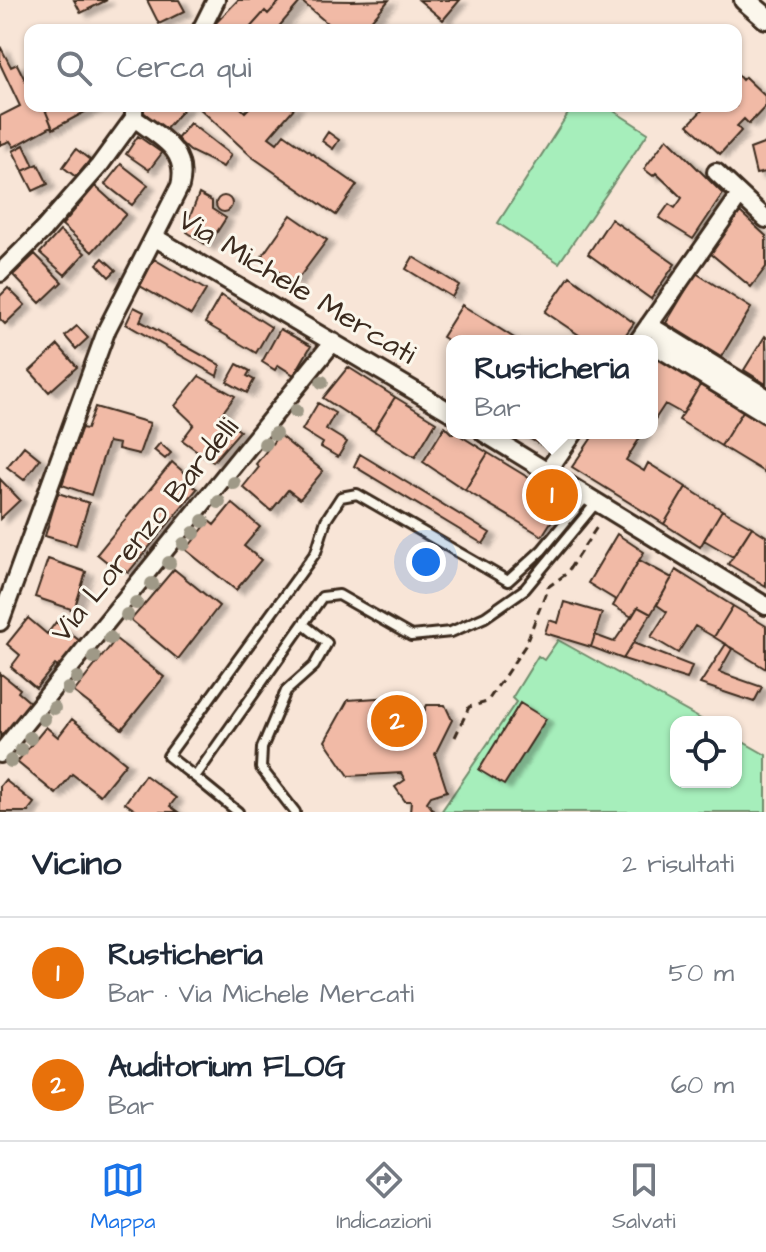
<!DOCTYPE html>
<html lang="it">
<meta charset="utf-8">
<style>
:root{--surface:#fff;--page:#f2f2f3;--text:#1f2937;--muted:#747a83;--line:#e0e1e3;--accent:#1a73e8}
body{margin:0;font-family:"Architects Daughter",sans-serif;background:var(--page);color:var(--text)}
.controls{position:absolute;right:24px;bottom:24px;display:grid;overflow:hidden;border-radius:16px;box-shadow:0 2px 6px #0004}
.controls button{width:72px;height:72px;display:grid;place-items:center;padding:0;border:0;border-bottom:2px solid var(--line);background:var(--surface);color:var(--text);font:40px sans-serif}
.you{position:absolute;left:426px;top:562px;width:28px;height:28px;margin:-20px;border:6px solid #fff;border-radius:50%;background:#1a73e8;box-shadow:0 0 0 12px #1a73e833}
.badge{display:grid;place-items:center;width:52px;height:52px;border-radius:50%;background:var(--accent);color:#fff;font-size:26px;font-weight:700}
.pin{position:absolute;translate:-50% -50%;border:4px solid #fff;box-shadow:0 2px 8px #0006}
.popup{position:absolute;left:446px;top:335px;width:212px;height:104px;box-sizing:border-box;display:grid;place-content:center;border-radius:16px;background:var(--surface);filter:drop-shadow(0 2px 6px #0005);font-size:26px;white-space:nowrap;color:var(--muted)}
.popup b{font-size:30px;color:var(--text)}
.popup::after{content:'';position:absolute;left:50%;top:100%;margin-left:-16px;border:16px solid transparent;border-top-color:var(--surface)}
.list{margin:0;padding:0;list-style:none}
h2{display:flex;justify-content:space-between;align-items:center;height:104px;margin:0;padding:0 32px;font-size:34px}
h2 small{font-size:26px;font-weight:400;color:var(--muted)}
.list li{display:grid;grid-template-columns:52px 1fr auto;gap:24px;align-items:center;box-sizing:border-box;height:112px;padding:0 32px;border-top:2px solid var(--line)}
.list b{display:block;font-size:30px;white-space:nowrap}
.list p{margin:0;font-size:26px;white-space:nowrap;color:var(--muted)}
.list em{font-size:26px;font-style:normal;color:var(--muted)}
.icon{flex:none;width:44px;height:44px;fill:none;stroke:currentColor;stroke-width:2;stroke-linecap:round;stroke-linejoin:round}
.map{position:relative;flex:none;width:766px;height:812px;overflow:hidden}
.search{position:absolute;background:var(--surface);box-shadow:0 2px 6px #0004;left:24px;right:24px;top:24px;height:88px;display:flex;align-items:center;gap:20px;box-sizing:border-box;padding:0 28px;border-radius:16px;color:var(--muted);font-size:30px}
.sheet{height:328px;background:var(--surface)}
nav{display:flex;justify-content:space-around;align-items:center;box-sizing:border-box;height:112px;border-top:2px solid var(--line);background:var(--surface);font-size:22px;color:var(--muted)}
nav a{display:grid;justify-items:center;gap:4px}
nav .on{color:var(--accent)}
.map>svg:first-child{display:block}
</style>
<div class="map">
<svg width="766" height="812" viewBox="0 0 766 812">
<defs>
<filter id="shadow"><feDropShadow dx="7" dy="4" stdDeviation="2" flood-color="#0004"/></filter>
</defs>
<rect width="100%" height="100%" fill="#f8e5d7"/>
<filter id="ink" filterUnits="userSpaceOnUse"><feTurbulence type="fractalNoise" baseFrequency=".0125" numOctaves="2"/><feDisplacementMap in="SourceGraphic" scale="16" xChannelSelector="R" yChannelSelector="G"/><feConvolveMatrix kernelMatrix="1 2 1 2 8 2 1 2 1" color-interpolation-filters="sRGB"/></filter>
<g filter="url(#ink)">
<path fill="#a6eebb" stroke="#708c6c" stroke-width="2" d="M573 106H606L648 133 559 263 498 223Z
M558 640 706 722H676V782H736V738L766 755V812H441L516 702 512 698 538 656 544 660Z"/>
<path fill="#f1baa6" stroke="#3b2a1e" stroke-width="2" filter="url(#shadow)" d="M74 0H107L81 13Z
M147 0H179L185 11 159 24Z
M238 0H281L268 14 265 11 248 30H209Z
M281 0 351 1 389 0 363 30H321L327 23 301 1 276 30H248L265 11 268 14Z
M419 0H460L443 20Z
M0 46 11 67 17 64 30 90V106H38L40 110 44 107 52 126 14 147 10 141 0 145V116L20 106 0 64Z
M736 73 742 80 745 77 766 97V106L749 124 744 119 737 126 741 131 720 154 688 125 706 106H736Z
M46 106H96L53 129 44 107Z
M141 106H186L164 131 139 108Z
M197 106H239L245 112 251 106H296L269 137 277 143 284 134 357 185 336 215 251 156Z
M190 123 231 155 223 167 190 151 177 139Z
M328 132 339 140 333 149 322 141Z
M138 136 162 153 149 170 126 154Z
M667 138 723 194 693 239 659 218 669 204 675 208 682 198 656 173 653 176 644 169Z
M766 143V172L756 174 750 149Z
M24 145 34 166 23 171 13 151Z
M76 149 90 160 76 177 63 167Z
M38 164 48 184 33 191 23 171Z
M121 164 148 185 132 205 105 184Z
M95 186 126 214 92 252 62 225Z
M199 194 212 201V209L226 218 208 246 187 232V224Z
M216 204a8 8 0 1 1 16 0a8 8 0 1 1-16 0Z
M740 212 766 236V267L751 287 710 253Z
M291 215 327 240 295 283 260 259Z
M611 219 675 264 651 299 588 254Z
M60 231 85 253 65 275 40 253Z
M35 254 62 282 40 303 13 275Z
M413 257 459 285 452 297 406 269Z
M103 258 116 270 109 277 97 264Z
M154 259 206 290 191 315 140 286Z
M696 273 751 308 721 357 666 323Z
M570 276 634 323 621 341H588L545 312Z
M8 288 25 305 5 324 0 319V296Z
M221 295 271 327 256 353 205 323Z
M462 305 519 341 452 343 442 337Z
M134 307 144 312 140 321 220 365 217 376 126 324Z
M77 326 88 338 76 349 65 336Z
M280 329 311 346 294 375 278 365 275 370 262 362Z
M765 336 766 337V384L744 370Z
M58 345 77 367 49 392 30 371Z
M652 355 700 385 683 414 665 404 652 424Z
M237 364 250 371 247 376 254 380 247 393 227 382Z
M348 367 395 397 374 431 323 398Z
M199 376 235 396 220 416 240 431 213 462 182 440 194 424 175 406Z
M700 385 743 411 721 446 679 420Z
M395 397 436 422 415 457 374 431Z
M318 403 335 413 326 429 347 442 338 457 321 447 323 443 302 430Z
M95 407 150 423 139 454 118 449 119 444 108 442 91 495 62 485 81 428 87 429Z
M743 411 766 425 764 472 721 446Z
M445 426 452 433H456L488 453 465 490 423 462Z
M520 433H556L546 448Z
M595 433H643L626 460 644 471 648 463 686 487 664 524 572 467Z
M279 435 323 471 300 499 288 490 271 511 243 487 259 467 256 464Z
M160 443 171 453 165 459 154 450Z
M24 446 40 459 24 480 7 467Z
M488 453 565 500 542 536 465 490Z
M360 454 490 533 483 544 354 466Z
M172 462 188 476 185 480 197 489 128 573 114 563 112 566 97 554Z
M0 479 20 500 0 519Z
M686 487 722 510 700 547 664 524Z
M58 493 89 503 76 545 45 536Z
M232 503 260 527 244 546 261 560 236 590 186 550 209 521 214 525Z
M722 510 752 527 733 557 704 540Z
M752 527 766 536V586L728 564Z
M617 534 644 552 616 600 588 583Z
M48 559 86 572 74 610 35 597Z
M639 560 672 578 651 614 638 607 632 617 613 606Z
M174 569 219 606 178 659 131 620Z
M676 570 733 606 714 637 695 626 678 653 651 637 667 612 657 605Z
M564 602 602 613 591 647 545 633 549 620 558 623Z
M733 606 766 626V669L714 637Z
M638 607 651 614 623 659 591 647 595 635 614 642Z
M28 618 47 634 56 622 81 642 59 668 55 665 36 688 11 667 20 655 7 644Z
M116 639 164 677 122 729 74 692Z
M633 643 692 666 687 679 623 659Z
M726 644 732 649 719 672 762 687 754 702 700 684Z
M0 673 20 689 18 692 32 704 8 734 5 731 0 737Z
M392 697 414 733 427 705H445L452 720 435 754 447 791 431 796 427 802 433 810 430 812H410L411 801H405L395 787 405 780 401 773 349 776 325 741 348 700Z
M520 703 546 719 504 785 479 770Z
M72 719 126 763 100 795 72 774 56 794 17 762 46 727 58 737Z
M145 775 176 798 170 806 178 812H138L125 803Z
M5 780 34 803 28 811 30 812H0V786Z"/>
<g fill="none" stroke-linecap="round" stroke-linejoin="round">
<g stroke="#3b2a1e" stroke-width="14">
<path id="service" d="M586 497 542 550 508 581 357 494 341 497 326 520 316 552 168 756 195 777 322 597 339 595 411 636 451 632 485 617 525 589 596 503
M195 777 238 812
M295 812 261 768 262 748 286 691 314 666 327 643 303 624"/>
</g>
<g stroke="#3b2a1e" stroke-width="22">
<path id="minor" d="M201 30 216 0
M716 172 766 219
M154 237 452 413
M0 273 43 230 99 166 134 118V106
M649 325 766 397
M638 341 740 195
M652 344 766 414
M484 433 766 606
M547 472 574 433
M0 622 107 329 180 186C189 149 159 137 134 118
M0 754 333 342"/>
</g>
<g stroke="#3b2a1e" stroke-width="26">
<path id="tertiary" d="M745 0 766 18"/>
</g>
<path stroke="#3b2a1e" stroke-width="3" stroke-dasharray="8 6" stroke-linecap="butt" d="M455 737 469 707 487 702 525 646 548 587 566 574 599 524"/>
<use href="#service" stroke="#fbf7ec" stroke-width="8"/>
<use href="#minor" stroke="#fbf7ec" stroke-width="16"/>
<use href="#tertiary" stroke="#fbf7ec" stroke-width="20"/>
</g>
<g fill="#9f9987">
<circle cx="322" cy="382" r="7"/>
<circle cx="296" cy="411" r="7"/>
<circle cx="275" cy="434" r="7"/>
<circle cx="265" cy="444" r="7"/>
<circle cx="234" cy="483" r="7"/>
<circle cx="219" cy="502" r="7"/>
<circle cx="203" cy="521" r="7"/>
<circle cx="194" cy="533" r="7"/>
<circle cx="184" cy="544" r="7"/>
<circle cx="169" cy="563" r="7"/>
<circle cx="152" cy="584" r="7"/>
<circle cx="136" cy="603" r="7"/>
<circle cx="127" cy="615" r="7"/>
<circle cx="110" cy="638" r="7"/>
<circle cx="94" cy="657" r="7"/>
<circle cx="77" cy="678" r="7"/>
<circle cx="68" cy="689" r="7"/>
<circle cx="54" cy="708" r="7"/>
<circle cx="44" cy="719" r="7"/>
<circle cx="30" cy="738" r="7"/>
<circle cx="21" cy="750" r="7"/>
<circle cx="11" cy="761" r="7"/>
</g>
</g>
<g text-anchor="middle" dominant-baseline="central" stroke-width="6" stroke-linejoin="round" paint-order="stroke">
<g font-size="30" fill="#3b2a1e" stroke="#fbf7ec">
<text transform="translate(297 287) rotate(31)">Via Michele Mercati</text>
<text transform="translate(145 530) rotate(-51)">Via Lorenzo Bardelli</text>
</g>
</g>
</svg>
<div class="controls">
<button><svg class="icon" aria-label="locate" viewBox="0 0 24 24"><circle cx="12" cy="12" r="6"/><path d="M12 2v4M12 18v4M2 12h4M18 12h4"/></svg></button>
</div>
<div class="you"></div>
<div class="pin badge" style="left:552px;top:495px;background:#e8710a">1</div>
<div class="popup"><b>Rusticheria</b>Bar</div>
<div class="pin badge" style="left:397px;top:721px;background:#e8710a">2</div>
<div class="search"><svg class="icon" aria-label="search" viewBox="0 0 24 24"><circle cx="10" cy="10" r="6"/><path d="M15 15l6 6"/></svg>Cerca qui</div>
</div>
<section class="sheet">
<h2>Vicino<small>2 risultati</small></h2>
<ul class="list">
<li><span class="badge" style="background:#e8710a">1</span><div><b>Rusticheria</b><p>Bar · Via Michele Mercati</p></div><em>50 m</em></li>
<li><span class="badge" style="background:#e8710a">2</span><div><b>Auditorium FLOG</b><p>Bar</p></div><em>60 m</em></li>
</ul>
</section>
<nav>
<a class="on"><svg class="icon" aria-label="map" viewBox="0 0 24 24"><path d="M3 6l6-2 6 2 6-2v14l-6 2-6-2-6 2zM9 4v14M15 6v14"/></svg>Mappa</a>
<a><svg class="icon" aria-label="directions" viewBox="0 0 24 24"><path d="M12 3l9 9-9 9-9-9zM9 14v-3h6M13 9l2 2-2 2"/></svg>Indicazioni</a>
<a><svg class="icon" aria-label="saved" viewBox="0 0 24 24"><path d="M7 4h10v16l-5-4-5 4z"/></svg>Salvati</a>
</nav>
